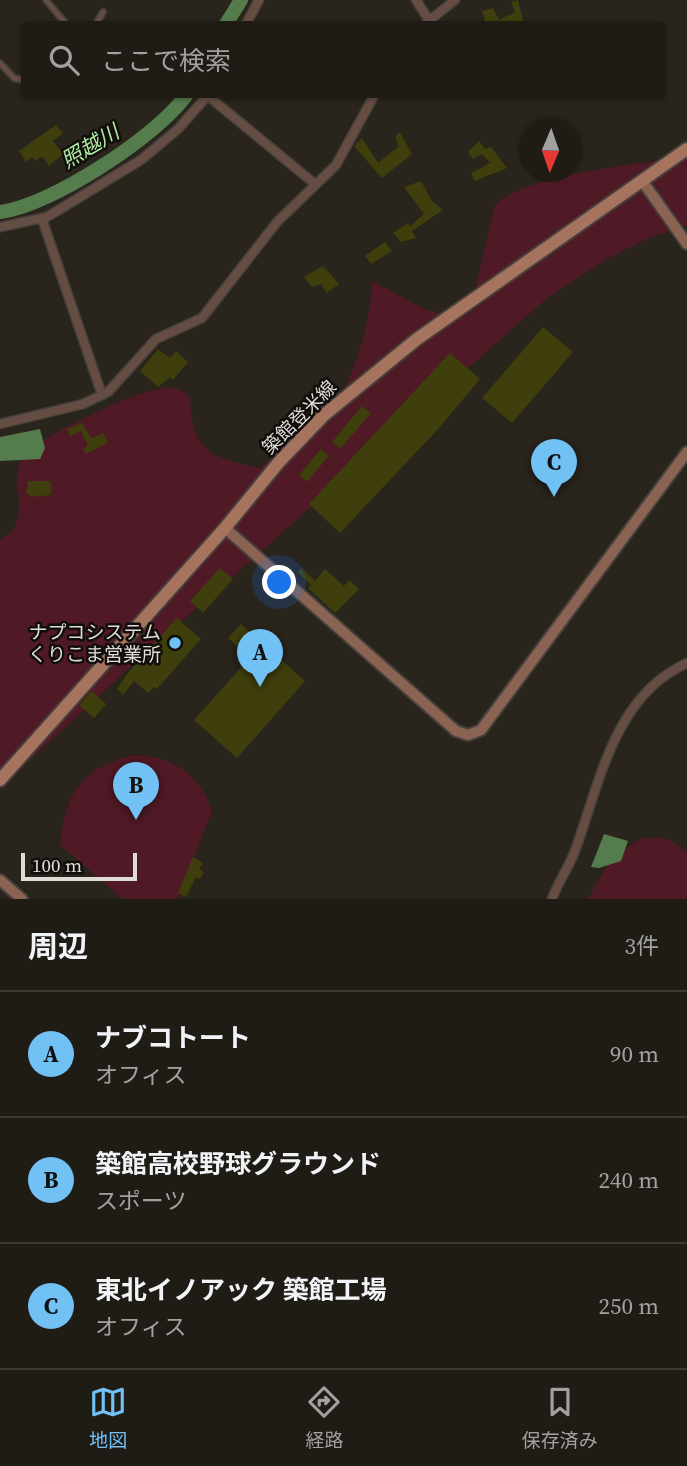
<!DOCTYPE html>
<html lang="ja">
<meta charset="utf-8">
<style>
:root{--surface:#1f1b15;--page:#27241e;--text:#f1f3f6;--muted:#a1a1a0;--line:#3c3934;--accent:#72c1f5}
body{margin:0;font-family:"Source Serif 4","Noto Sans JP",serif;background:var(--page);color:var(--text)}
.compass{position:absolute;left:519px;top:119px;width:63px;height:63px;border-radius:50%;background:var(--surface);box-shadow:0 2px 5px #0004;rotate:182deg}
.scale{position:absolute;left:21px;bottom:18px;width:116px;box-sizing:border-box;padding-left:7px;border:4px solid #dfdbd6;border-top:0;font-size:19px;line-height:24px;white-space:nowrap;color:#dfdbd6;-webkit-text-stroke:5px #100d0a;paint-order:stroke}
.you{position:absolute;left:280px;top:583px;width:24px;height:24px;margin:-18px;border:5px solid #fff;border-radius:50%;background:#1a73e8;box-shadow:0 0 0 10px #1a73e833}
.badge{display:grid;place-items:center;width:46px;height:46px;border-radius:50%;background:var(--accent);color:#111;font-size:23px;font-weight:700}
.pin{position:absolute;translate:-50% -58px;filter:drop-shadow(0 2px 4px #0008)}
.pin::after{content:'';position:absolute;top:37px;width:24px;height:21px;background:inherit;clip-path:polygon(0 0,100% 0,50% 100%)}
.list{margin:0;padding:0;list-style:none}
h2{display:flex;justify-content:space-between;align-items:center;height:91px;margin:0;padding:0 28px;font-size:30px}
h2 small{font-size:23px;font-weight:400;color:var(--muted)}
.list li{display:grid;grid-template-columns:46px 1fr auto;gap:21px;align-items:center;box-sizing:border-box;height:126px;padding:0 28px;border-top:2px solid var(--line)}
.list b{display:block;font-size:26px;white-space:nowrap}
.list p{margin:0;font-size:23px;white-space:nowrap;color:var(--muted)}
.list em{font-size:23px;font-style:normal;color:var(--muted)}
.icon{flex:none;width:38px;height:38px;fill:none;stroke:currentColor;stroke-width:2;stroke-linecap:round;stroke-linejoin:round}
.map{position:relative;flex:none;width:687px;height:899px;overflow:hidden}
.search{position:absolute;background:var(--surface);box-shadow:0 2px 5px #0004;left:21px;right:21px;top:21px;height:77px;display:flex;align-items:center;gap:18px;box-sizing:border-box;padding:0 24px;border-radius:7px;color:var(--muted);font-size:26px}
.sheet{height:469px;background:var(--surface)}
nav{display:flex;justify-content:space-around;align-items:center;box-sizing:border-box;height:98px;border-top:2px solid var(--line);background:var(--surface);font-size:19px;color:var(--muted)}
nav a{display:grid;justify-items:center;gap:4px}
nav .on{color:var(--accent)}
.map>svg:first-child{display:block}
</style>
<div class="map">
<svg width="687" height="899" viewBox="0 0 687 899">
<rect width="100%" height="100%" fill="#29241c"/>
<path fill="#501926" d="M687 157V226C633 239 592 268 546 299L127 670 0 788V540C40 518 0 477 29 449 57 431 139 386 171 388 180 388 184 392 190 398 192 453 211 457 260 468 278 453 319 426 331 409 356 375 371 322 372 281L427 310 451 316 465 307 475 291 494 207C518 175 645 163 687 157Z
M134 755C172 756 200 774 212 811L177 899H123L60 845C66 792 81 768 134 755Z
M643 838H666L687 851V899H588L612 857Z"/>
<path fill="#547c4d" d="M40 429 45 448 40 459 0 461V437Z
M604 834 628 841 621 861 599 868 591 867Z"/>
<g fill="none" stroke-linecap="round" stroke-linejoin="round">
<path stroke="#547c4d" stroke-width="14" d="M226 24 241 0
M0 212C49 207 159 135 187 94"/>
</g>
<path fill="#3f3e0d" d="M518 0 524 24H486L482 11 493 8 499 20 515 12 511 2Z
M56 125 63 133 53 141 63 154 49 166 42 156 36 161 32 157 26 162 19 151Z
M400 132 412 154 382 178 354 146 362 138 378 163 399 146 395 137Z
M479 141 485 149 491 147 507 168 475 181 471 173 490 163 482 154 473 159 468 152Z
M421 181 432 201 443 210 412 231 416 238 401 242 393 233 408 223 410 226 424 214 404 187Z
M385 242 392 251 371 264 365 256Z
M323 266 339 284 327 293 321 284 312 287 304 277Z
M543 327 573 352 512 423 482 398Z
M158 349 170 358 176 351 188 362 173 380 170 377 158 387 140 371Z
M450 353 480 379 440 427 340 533 309 504Z
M362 406 371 413 340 449 332 442Z
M82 423 91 438 103 433 108 443 86 454 83 449 88 446 81 431 70 436 67 429Z
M321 449 329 456 307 482 299 475Z
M28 481H51V495L31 497 26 492Z
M220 568 233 579 203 613 190 601Z
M302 568 315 581 325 569 344 586 349 580 359 589 335 613 308 588 311 585 297 572Z
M177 618 201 639 157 689 154 687 148 693 134 681 123 695 117 689 127 674Z
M241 624 305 681 237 758 194 720 246 662 237 654 241 650 228 638Z
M92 691 106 704 94 718 79 705Z
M193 857 203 863 199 869 204 872 200 879 196 877 186 897 178 893Z"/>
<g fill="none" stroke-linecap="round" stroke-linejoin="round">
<g stroke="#46413a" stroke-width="8">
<path id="lane" d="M46 0 66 24
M96 24 103 12
M0 63 14 78 24 80"/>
</g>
<g stroke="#46413a" stroke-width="11">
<path id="street" d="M416 0 429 20
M246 24 259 0
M425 24 455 0
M208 96 315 184
M42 219 102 395
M0 227 47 217 141 160 178 129 209 94
M0 424 83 404 108 392 156 339 202 318 277 222 336 165 375 94
M552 899C558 882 569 867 575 851 600 782 614 696 687 663"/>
</g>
<g stroke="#46413a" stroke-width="14">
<path id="secondary" d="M643 182 687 244
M225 528 456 731 468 735 481 730 687 452
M0 880 22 899"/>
</g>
<g stroke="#46413a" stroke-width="16">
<path id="primary" d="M0 780 225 528 279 462 324 415 417 339 687 149"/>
</g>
<use href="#lane" stroke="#664d43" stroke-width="4.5"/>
<use href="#street" stroke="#664d43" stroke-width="8"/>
<use href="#secondary" stroke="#8a6353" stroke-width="10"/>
<use href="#primary" stroke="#a6735f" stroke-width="12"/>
</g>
<circle fill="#72c1f5" stroke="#100d0a" stroke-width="2.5" cx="175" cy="643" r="7"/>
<g text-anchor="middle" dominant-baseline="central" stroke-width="5" stroke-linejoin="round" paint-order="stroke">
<g font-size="19" fill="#dfdbd6" stroke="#100d0a">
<text transform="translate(299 417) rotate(-45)">築館登米線</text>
</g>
<g font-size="19" fill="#dfdbd6" stroke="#100d0a" text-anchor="end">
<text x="161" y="632">ナプコシステム<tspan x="161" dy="22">くりこま営業所</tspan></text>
</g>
<g font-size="21" font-style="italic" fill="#adeaa2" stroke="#100d0a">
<text transform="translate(90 146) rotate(-31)">照越川</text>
</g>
</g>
</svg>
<svg class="compass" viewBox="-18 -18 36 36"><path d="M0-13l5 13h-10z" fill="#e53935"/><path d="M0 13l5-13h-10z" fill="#a1a1a0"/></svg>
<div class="scale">100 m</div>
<div class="you"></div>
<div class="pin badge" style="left:260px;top:687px">A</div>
<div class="pin badge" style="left:136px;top:820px">B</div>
<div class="pin badge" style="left:554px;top:497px">C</div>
<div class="search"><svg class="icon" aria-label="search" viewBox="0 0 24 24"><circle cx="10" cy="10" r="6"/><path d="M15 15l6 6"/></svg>ここで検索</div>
</div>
<section class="sheet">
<h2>周辺<small>3件</small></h2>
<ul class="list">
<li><span class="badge">A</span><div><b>ナブコトート</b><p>オフィス</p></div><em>90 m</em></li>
<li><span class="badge">B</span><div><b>築館高校野球グラウンド</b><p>スポーツ</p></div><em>240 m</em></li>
<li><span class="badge">C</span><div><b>東北イノアック 築館工場</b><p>オフィス</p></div><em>250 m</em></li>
</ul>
</section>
<nav>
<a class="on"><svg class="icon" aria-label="map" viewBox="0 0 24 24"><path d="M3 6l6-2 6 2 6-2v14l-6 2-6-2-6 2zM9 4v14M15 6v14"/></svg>地図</a>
<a><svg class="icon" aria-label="directions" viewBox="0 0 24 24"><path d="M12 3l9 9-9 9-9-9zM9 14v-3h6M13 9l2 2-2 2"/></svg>経路</a>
<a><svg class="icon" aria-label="saved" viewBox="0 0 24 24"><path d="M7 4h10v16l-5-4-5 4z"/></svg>保存済み</a>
</nav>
